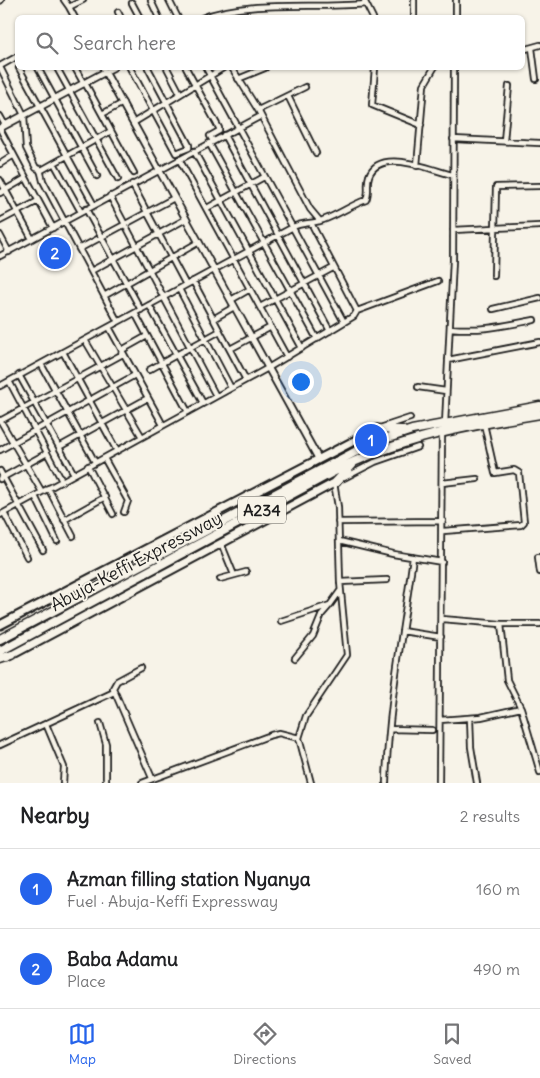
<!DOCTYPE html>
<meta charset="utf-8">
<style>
:root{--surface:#fff;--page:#f6f6f6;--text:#202124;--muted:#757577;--line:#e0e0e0;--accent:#2563eb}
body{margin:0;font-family:Delius,sans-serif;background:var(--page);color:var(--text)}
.you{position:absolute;left:300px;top:381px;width:18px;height:18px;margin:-12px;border:4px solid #fff;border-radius:50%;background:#1a73e8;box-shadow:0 0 0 8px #1a73e833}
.badge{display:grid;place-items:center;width:32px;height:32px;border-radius:50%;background:var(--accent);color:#fff;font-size:16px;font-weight:700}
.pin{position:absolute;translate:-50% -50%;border:2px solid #fff;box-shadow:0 1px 5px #0006}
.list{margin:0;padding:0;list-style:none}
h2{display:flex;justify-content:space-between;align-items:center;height:65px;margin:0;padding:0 20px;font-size:21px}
h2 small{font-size:16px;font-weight:400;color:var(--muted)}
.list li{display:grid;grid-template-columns:32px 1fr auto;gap:15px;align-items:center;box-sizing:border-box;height:80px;padding:0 20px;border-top:1px solid var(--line)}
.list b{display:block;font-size:19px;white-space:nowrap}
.list p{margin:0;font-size:16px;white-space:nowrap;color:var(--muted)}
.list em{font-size:16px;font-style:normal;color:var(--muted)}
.icon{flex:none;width:28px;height:28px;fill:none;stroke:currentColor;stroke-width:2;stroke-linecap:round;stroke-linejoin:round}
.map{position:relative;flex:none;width:540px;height:783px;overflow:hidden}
.search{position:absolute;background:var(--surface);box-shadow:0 1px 4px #0004;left:15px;right:15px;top:15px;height:55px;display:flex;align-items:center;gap:12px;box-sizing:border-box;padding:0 18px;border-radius:8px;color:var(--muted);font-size:19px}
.sheet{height:225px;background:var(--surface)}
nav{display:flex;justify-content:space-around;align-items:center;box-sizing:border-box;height:70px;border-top:1px solid var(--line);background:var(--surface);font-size:14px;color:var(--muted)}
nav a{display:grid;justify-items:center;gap:2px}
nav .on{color:var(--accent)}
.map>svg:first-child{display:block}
</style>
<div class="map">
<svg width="540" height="783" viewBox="0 0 540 783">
<rect width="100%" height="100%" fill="#f7f3e8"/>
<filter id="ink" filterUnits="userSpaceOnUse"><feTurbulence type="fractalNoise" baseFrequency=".02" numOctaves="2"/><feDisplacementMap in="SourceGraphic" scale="10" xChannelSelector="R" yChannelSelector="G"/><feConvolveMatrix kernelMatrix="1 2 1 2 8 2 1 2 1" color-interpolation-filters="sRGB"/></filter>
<g filter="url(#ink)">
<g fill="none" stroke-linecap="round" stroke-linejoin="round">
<g stroke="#1c1c1c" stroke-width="8">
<path id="street" d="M64 0 69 7
M169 0 178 18
M364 0 373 18
M0 1 1 0
M151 1 159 18
M132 3 140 18
M118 12 121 18
M75 18 69 7 83 0
M202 18C246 0 314 9 365 4
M414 18V0
M456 18V0
M532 48 536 79
M522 50 540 45
M0 66 18 56
M0 67 24 115 26 148 36 168 40 169 43 181 118 322
M19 68 94 205
M38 68 97 176
M57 68 118 179
M75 68 84 84
M103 68 105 72 113 68
M130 68 176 153 189 148V145L148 68
M167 68 180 93
M186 68 219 128V131L210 136 213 141
M206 68 344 322
M232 68 258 110 310 209 320 221
M375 68 372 105 421 125
M238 79 265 68
M85 83 134 173
M288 96 316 153
M258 110 305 87
M102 114 123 103
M0 116 5 125
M133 123 223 68
M0 129 53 228
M224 135 330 331
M453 139 540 143
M504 141 509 86
M209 143 317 339
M194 151 302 348
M179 159 287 357
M54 163 81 212
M0 164 14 155
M417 166 424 85 434 68
M40 171 111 131
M0 180 32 239
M132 184 186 285
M0 193 26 178
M110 196 216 396
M207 208 264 177
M86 209 141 310
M0 221 38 201
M311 223 357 311
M453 230 540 226
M0 235 9 252
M79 249 174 198
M0 256 261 116
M91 271 186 219
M494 276 496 187 540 186
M193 281 246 380
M179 289 231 388
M104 296 199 242
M231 300 250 289
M149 305 203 403
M260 307 333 268
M493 309 540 298
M135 313 188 412
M213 319 234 307
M109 327 163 425
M450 328C483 331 502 326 534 320
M85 340 142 437
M230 349 271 327
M63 352 117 451
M448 360 540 342
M41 364 95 462
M149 370 220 331
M19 375 74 474
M9 381 62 481
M0 386 293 227C303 222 313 224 323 220 338 215 351 205 366 200 370 192 366 184 369 176 379 147 432 170 452 175
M418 387 446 391
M0 420 42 492
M0 421 121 355 122 350 147 336
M445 424 453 260 454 68
M383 427 410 418
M59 447 148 398
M0 450 135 375
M104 458 128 501 124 512
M88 466 113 514
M0 471 43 550
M344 478 375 462 418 447
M0 479 47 453
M442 483 477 479
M48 488 73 536
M35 496 57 541
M4 513 27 557
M0 515 268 368 354 316 357 311 438 281
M64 520 105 497
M338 522 443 521
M443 531 521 525 524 522 519 473 514 470 495 473 484 424
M339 541 393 554 442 562
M221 543 234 575
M538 557 540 572
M220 579 246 572
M340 582 387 580
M442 619 501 624H540
M281 621 330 605 340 591
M501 624 507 680 521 708 540 772
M402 631 441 637
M295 658 313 636 322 614 329 606
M141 668 117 681 113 688 152 778
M470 718 471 747 477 783
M440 720 481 717 521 708
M100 723 106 744V783
M46 724 64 767 63 783
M390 729 432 730
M0 745 114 692
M142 783 271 735 279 733 299 738
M311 783 299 738 306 716 347 655 340 582 338 507 334 483
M386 783C388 707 403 632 413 557
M439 783 442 432"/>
</g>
<g stroke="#1c1c1c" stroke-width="9">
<path id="secondary" d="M0 128 105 72 318 458"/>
</g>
<g stroke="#1c1c1c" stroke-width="11">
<path id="primary" d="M0 625 377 429
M8 657 336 482"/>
</g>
<g stroke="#1c1c1c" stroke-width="11">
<path id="highway" d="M377 429 402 430
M336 482 352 465
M0 639 370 444 412 430 540 406
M0 651 331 473C397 438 467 426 540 414
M0 659 12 655"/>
</g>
<use href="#street" stroke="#f7f3e8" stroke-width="4.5"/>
<use href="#secondary" stroke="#f7f3e8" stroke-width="5.5"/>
<use href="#primary" stroke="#f7f3e8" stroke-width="7"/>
<use href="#highway" stroke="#f7f3e8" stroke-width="8"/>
</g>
</g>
<g text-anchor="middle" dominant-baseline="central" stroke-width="4" stroke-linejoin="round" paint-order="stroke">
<rect fill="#f7f3e8" stroke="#5e5c59" stroke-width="1" x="238" y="496.5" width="48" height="27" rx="4"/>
<g font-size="16" font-weight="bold" fill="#1c1c1c">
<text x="262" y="510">A234</text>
</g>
<g font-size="18" fill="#1c1c1c" stroke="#f7f3e8">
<text transform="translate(136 561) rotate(-28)">Abuja-Keffi Expressway</text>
</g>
</g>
</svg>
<div class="you"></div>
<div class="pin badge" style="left:371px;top:440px">1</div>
<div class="pin badge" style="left:55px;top:253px">2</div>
<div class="search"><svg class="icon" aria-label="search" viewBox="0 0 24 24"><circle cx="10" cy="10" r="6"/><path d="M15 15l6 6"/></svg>Search here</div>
</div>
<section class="sheet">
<h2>Nearby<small>2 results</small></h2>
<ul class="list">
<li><span class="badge">1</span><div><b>Azman filling station Nyanya</b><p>Fuel · Abuja-Keffi Expressway</p></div><em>160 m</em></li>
<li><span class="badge">2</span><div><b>Baba Adamu</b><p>Place</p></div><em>490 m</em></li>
</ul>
</section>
<nav>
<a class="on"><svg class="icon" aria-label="map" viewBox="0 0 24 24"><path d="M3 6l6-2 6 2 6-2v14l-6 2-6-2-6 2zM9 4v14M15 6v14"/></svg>Map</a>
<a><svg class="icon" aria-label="directions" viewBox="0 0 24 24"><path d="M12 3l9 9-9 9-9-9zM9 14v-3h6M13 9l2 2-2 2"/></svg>Directions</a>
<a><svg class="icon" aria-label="saved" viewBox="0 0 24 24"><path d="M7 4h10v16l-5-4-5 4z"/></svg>Saved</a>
</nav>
